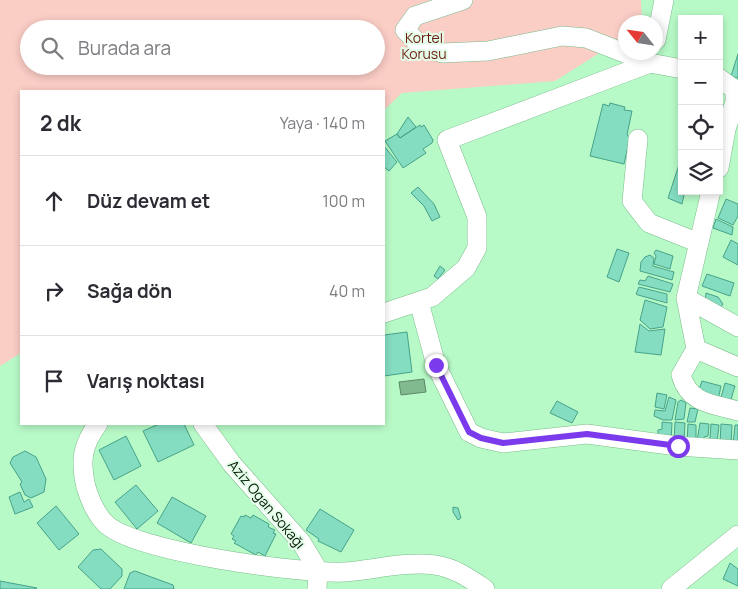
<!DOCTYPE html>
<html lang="tr">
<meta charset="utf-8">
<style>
:root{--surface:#fff;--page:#f7f7f7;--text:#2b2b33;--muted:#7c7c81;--line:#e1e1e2}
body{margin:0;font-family:Manrope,sans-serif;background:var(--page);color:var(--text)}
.controls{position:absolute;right:15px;top:15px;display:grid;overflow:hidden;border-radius:0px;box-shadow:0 2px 8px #0003}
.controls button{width:45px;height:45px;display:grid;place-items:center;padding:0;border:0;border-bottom:1px solid var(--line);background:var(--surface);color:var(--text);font:25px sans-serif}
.compass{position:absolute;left:618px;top:15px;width:45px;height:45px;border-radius:50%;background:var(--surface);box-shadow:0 2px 8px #0003;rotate:300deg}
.stop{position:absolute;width:15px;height:15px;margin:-11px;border:4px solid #7c3aed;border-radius:50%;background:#fff}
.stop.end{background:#7c3aed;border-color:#fff;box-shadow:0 1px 5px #0008}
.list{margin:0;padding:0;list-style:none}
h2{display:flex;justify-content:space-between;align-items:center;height:65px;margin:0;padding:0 20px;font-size:21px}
h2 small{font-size:16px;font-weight:400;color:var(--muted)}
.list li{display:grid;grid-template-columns:32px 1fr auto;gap:15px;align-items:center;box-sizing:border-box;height:90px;padding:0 20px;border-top:1px solid var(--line)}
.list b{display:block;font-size:19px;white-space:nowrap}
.list em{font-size:16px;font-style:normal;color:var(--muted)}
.icon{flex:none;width:28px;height:28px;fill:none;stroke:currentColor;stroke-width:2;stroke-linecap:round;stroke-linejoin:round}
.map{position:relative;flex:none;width:738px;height:589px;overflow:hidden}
.search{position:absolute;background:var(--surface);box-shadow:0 2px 8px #0003;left:20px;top:20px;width:365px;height:55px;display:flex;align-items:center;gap:12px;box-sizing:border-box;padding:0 18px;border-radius:28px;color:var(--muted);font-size:19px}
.panel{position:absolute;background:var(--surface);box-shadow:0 2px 8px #0003;left:20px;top:90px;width:365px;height:335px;border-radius:0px}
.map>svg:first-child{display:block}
</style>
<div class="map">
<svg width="738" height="589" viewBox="0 0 738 589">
<rect width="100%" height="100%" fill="#b8fac7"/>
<path fill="#facdc5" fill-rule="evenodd" d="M0 0H641L642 22H626L625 37 555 81 402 93 384 110V91H21V353L0 366ZM29 29H376V66H29Z"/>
<path fill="#82ba8f" stroke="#5b8966" d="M424 379 426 392 401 395 399 382Z"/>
<path fill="#84ddc1" stroke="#47a288" d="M738 54V78L731 76Z
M610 103 625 107 624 110 632 111 627 135 630 137 624 164 590 156 603 104 609 106Z
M408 117 416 127 400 138 397 134Z
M420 125 421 127 424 125 433 140 432 143 423 149 426 153 403 168 385 141 397 134 400 138Z
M384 146 397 162 389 171 384 167Z
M679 165H682V191H685L682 204 668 198Z
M418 187 434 204 440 217 432 221 424 206 411 193Z
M726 199 738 204V216L733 225 718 218Z
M716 219 733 227 732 235 713 228Z
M731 240 738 244V265L723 257Z
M617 249 629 253 619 282 607 277Z
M656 250 673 256 670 269 654 264 656 256 654 253Z
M650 255 654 258 653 266 674 272 672 280 640 271 641 262 645 257Z
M440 266 445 270 438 279 434 276Z
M707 274 734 283 730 296 702 286Z
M648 276 673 284 670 292 638 284 640 280 645 281Z
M639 287 667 294V303L638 295 636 294Z
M706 293 718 297 723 304 721 307 705 303Z
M645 300 667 307 663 327 650 329 640 320Z
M640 324 649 331 665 329 661 355 635 352Z
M407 332 412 372 384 376V335Z
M702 381 721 386 718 400 698 392Z
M725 383 735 386 730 403 720 401Z
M657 393 667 395 664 409 655 407Z
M669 397 676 400 672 420H663L654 416 655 410 665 411Z
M681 400 686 403 684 419 675 420 678 402Z
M557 401 578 412 572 423 550 413Z
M690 408 698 409 695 422H687Z
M662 422 672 423 671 441H658V430L662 429Z
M675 422 685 423 684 442 674 441Z
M700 423 709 424 708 436 704 437 703 443 697 441Z
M159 424H184L194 445 158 462 143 431Z
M688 424 696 425V442H687Z
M711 424 719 425 717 443 706 439 710 438Z
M721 424 732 425 731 445 720 443Z
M735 425H738V445L733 444Z
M126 436 141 466 114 480 99 450Z
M25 451 36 457 46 479 44 492 31 498 25 495 20 484 22 482 10 463 13 457Z
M136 485 158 511 137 529 115 502Z
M20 492 24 502 29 499 33 507 15 514 9 497Z
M172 497 206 516 191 543 157 523Z
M56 506 79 534 59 550 37 523Z
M453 507 458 508 461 518 458 520 453 512Z
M320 509 354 530 341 552 318 541 319 539 306 530Z
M245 515 251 518 253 515 269 524 268 527 275 530 273 533 276 534 265 556 258 552 256 555 234 543 236 541 232 539 234 536 231 534 241 516 244 517Z
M101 549 122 569V576L110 589H101L78 567 93 550Z
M730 563 738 569V586L723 579Z
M135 571 173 585 174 589H124L130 573Z
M0 581 37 588 36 589H0Z"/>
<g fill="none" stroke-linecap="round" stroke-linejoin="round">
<g stroke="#7abb8b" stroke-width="20">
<path id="minor" d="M463 0 415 16 405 30 421 46 442 53 488 51 562 36 586 38 650 63 682 69
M656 40 664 0
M719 78 735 90V102L726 129 719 168
M638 139 632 201 649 223 699 243
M686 298 738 327
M419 302 436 365 469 432 481 438 503 443 587 434 677 446 738 450
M384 313 432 297 466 268 477 248V217L447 140 650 63
M696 349 686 298 711 191
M738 367 696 349 681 375C689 404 713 404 738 411
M98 424C82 445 80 461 86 487 90 500 96 514 105 523 132 552 302 574 344 572 373 570 406 561 435 565 455 568 469 578 485 589
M203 424 232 464 301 542 318 570 317 589
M671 589 738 535"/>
</g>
<use href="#minor" stroke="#fff" stroke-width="19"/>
</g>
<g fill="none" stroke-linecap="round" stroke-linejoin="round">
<path stroke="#7c3aed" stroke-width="6" d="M436 365 469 432 481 438 503 443 587 434 678 446"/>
</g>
<g text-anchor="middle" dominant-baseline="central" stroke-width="4" stroke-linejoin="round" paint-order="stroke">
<g font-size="14" fill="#6c1d11" stroke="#e3fde8">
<text x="424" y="37">Kortel<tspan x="424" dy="16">Korusu</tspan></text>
</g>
<g font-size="14" fill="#001605" stroke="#e3fde8">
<text transform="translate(267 504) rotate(50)">Aziz Ogan Sokağı</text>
</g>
</g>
</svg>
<div class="controls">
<button>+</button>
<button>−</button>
<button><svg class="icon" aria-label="locate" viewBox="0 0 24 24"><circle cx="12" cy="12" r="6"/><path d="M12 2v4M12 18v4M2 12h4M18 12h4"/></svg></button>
<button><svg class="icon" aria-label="layers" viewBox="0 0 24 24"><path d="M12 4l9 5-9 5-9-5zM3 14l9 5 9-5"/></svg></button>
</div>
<svg class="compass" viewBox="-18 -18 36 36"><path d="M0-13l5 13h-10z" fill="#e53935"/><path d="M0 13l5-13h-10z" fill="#7c7c81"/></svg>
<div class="stop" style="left:678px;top:446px"></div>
<div class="stop end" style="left:436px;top:365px"></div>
<div class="search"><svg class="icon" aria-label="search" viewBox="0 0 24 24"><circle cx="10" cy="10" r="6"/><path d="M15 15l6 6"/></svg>Burada ara</div>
<section class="panel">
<h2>2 dk<small>Yaya · 140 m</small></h2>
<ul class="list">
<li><svg class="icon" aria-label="ahead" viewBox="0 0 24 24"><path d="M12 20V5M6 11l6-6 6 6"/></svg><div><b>Düz devam et</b></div><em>100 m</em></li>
<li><svg class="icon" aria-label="right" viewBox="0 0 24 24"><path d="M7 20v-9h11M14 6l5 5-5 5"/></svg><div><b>Sağa dön</b></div><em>40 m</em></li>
<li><svg class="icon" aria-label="arrive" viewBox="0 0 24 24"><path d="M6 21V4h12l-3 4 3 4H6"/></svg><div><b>Varış noktası</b></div></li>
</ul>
</section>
</div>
